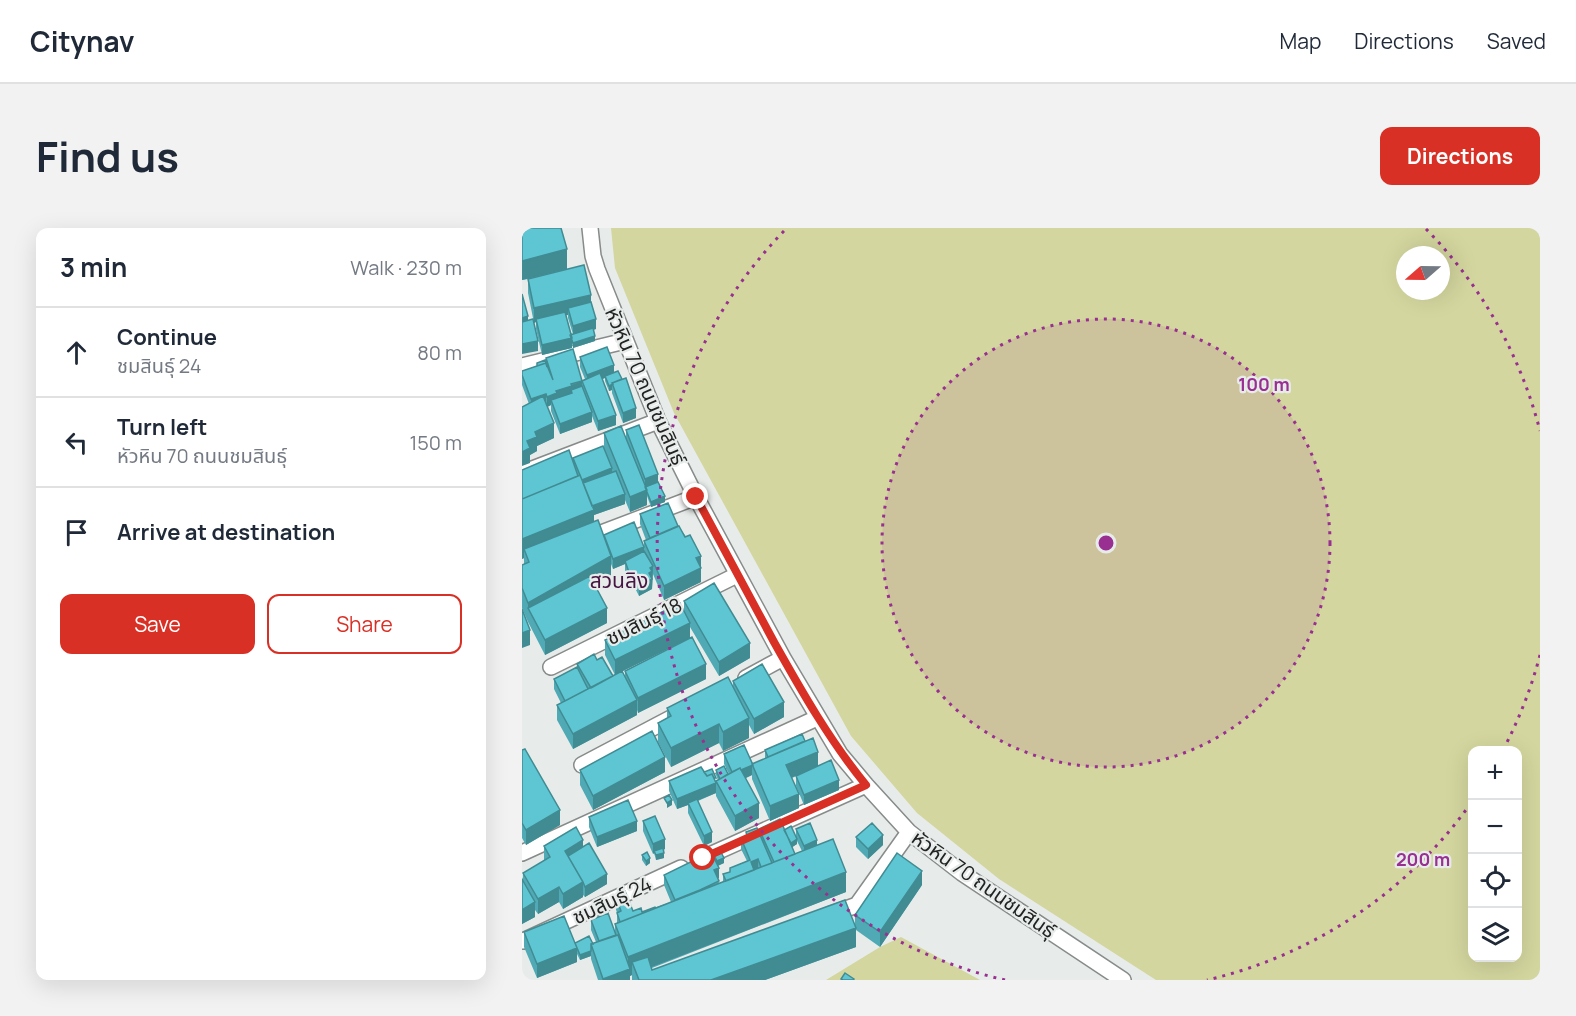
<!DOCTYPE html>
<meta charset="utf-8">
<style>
:root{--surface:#fff;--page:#f2f2f3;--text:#1f2937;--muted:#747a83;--line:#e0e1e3;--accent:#d93025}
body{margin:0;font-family:Manrope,"Noto Sans Thai",sans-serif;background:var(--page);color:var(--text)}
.controls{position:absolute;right:18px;bottom:18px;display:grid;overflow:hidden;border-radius:12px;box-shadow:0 6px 24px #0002}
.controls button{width:54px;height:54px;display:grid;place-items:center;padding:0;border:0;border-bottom:2px solid var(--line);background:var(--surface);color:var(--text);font:30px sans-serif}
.compass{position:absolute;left:874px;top:18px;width:54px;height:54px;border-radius:50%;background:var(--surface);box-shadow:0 6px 24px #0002;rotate:250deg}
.stop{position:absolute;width:18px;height:18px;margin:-14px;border:4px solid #d93025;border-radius:50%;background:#fff}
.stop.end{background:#d93025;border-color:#fff;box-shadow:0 2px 6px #0008}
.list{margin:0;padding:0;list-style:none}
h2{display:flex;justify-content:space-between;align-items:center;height:78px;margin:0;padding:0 24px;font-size:26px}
h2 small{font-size:20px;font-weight:400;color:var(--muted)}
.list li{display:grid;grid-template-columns:39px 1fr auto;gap:18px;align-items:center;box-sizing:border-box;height:90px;padding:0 24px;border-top:2px solid var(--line)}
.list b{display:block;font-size:22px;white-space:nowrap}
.list p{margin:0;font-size:20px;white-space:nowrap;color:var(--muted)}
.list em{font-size:20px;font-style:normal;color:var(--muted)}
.actions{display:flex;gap:12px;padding:18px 24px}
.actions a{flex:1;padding:14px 0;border:2px solid var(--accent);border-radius:12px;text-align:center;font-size:21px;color:var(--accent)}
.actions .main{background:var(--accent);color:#fff}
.icon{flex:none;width:33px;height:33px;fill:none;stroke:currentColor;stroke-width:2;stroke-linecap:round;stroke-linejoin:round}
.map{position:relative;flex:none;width:1018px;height:752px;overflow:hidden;border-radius:12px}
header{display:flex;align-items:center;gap:36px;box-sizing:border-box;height:84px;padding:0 30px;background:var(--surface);border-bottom:2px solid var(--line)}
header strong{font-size:28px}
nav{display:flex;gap:33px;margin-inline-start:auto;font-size:21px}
.intro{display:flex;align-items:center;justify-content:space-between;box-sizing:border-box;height:144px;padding:0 36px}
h1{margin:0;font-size:42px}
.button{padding:15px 27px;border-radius:12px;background:var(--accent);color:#fff;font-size:21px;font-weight:700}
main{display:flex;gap:36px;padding:0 36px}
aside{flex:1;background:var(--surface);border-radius:12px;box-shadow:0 6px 24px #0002}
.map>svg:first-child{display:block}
</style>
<header>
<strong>Citynav</strong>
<nav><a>Map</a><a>Directions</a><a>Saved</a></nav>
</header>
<div class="intro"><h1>Find us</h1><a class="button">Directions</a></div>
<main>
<aside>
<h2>3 min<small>Walk · 230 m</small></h2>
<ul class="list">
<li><svg class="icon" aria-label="ahead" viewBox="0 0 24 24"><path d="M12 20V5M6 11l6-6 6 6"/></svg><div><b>Continue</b><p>ชมสินธุ์ 24</p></div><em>80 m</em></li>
<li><svg class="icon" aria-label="left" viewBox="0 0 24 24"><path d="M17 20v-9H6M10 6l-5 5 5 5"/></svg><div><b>Turn left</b><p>หัวหิน 70 ถนนชมสินธุ์</p></div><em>150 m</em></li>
<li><svg class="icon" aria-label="arrive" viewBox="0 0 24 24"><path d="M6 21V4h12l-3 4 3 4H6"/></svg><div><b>Arrive at destination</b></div></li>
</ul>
<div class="actions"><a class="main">Save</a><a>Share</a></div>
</aside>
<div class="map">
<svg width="1018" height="752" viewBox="0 0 1018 752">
<rect width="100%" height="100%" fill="#e7ecea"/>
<path fill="#d3d69e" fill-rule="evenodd" d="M89 0H1018V752H634L477 651 395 585 329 508 152 185 93 40ZM883 27H919V63H883ZM996 522V730H951V522Z
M379 709 458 752H304L358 719Z"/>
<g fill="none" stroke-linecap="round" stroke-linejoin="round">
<g stroke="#878b8a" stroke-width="18">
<path id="minor" d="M68 0 71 28 75 41 136 193 174 269 261 430 318 526 344 557 387 604 440 645 601 752
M0 138 103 113
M0 245 136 193
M61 312 174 269
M29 439 215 347
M224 450 261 430
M60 537 153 488
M0 625 295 490
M181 630 344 557
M307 687 335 677 387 604
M1 713 159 640"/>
</g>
<use href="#minor" stroke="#fff" stroke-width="15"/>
</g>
<path fill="#50aab5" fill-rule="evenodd" d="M0 0 45 41 14 49 69 74 74 101 71 102 73 113 51 120 50 115V120L20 127 14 101V94L12 95 6 65V51L0 52ZM44 87H46V90L51 106 49 107Z
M58 129 92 145 114 190 101 195 90 165V162L87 163 83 153V150L80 151 94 197 76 203 70 188V194L38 206 29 183V177L25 179 32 210 15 218V223L8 227V235L7 176 0 157V143L15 138V135L24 136V130L60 153V158V153L63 151 58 139Z
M104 202 136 254 143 274 129 279 125 268V277L108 284 103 272V276L72 287V294L82 307 122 323V313L124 312 118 296V286L156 298 179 328V354L142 372 131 346 130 361 117 368 111 356 108 357 103 343V336L91 341 89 336V347L73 356 85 395 23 427 6 394 0 380V337L2 336V330L0 331V242L51 235V230L82 219V205L104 210Z
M162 373 228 430 197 448 168 399V410L100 443 103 450V443L184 451 116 485 115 482V487L51 521 35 492V477L39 475 32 461V451L55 441V436L75 432 91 448 93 447 83 427V412L162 381Z
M211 453 262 489 232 506 227 497V510L201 523 197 515 149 539 136 514V495L145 490V480L211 458Z
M283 513 296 538 317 562 282 577 274 558V548L281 545 270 550 277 580 248 593 230 551V547L224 550 237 590 213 603 194 568V553L196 552 194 547V542L207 546 202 536V526L231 536 243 531V522Z
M0 522 38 597 4 617 0 610Z
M58 542 143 544 71 582 58 557Z
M182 544 194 555V565L176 573 190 614 182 618 166 585V577L155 581 147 563V553Z
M67 589 115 603 75 619 67 599Z
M121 593 143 621 141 622 142 630 134 632 132 625 131 626 121 603Z
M237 601 262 602 274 610V601L295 617 324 664 130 740V742L333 698V687L400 657 358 719 334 702V719L243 752H110V747L108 748V752H76L69 731V728L58 732 55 726V734L15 750 2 719V704L53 715 71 716 74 714 69 702V692L93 706V696L95 695V685L93 678V668L111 683 120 684 149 674 142 657V647L191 629V625L202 635 196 638 197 650H196L197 655 201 654V646L208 644 225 633 219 621V610L224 609V604H237ZM275 613 280 623 273 626 270 619 275 616Z
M334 609 361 617 346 631 334 619Z
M22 618 61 619 85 656 63 669 61 667V669L41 681 37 674 16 686 13 682V689L0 696 1 645 22 633Z
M120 627 128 635 124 638 120 632Z"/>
<path fill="#418b93" d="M45 21V41L0 52V33Z
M69 67V81L46 80V87L15 94 14 91V94L12 95V80Z
M6 88V98L0 100V90Z
M74 91V101L51 108V98Z
M73 108V113L51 120V115Z
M50 110V120L20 127V117Z
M16 113V123L0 126V116Z
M92 137V147L83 148V150L65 157V147Z
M60 153V163L50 165 49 162V169L29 172V177L25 179V169L34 163Z
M90 156V162L87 163V158Z
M24 166V176L9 181V171Z
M114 180V190L101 195V185Z
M70 184V194L38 206V196Z
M94 187V197L76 203V193Z
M32 195V210L15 218V223L8 227V235L0 238V224L5 213 13 204Z
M90 240V251L60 259V252Z
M136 246V256L123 261V251Z
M125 262V277L108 284V269Z
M103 266V276L72 287V301L2 321V330L0 331V311L68 279Z
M143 268V274L129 279V274Z
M122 319V329L103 333V336L91 341V331Z
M89 328V347L12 391 6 380V375Z
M179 328V354L142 372V358L174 330Z
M131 338 130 361 117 368V358L127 345 128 340Z
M85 380V395L23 427V412Z
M168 395V410L93 447V432Z
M8 402V417L0 420V405Z
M228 415V430L197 448V434Z
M184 436V451L116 485V470Z
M115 472V487L51 521V506Z
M262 474V489L232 506V491Z
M227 490V510L201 523V504Z
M197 496V515L149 539V520Z
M296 524V538L264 552V537Z
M143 529V544L71 582V568Z
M230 537V547L211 556V546Z
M317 552V562L282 577V567Z
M194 555V565L167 576 166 575V577L155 581V571Z
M277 566V580L248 593V578Z
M150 572V577L145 580V575Z
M237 575V590L213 603V588Z
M38 582V597L4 617V602Z
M115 593V603L75 619V609Z
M190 604V614L182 618V608Z
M361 607V617L346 631V621Z
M143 611V621L133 625 132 623V625L131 626V616Z
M275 611V616L269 620V615Z
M61 612V627L48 635 43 623Z
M295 612V622L282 628V618Z
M142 625V630L134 632V627Z
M128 630V635L124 638V633Z
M202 630V635L195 638V633Z
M236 631V641L229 644V634Z
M197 640V650L192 652V642Z
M400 643V657L358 719V704Z
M324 644V664L114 745 110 734V747L108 748V752H81V751L106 742V729Z
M85 646V656L63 669V659Z
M61 654V669L41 681V666Z
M37 659V674L16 686V671Z
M13 674V689L0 696V682Z
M334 700V719L243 752H189Z
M55 720V734L15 750V736Z
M69 723V728L58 732V727Z"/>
<path fill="#5dc6d2" stroke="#418b93" stroke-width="1.5" d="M0 0H39L45 21 0 33Z
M62 37 69 67 12 80 6 51Z
M0 66 6 88 0 90Z
M69 74 74 91 51 98 46 80Z
M43 84 50 110 20 117 14 91Z
M11 91 16 113 0 116V94Z
M71 100 73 108 51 115 48 107Z
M85 119 92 137 65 147 58 129Z
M51 121 60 153 49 156 50 158 34 163 35 165 25 169 24 166 9 171 0 147V143L24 135 31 152 24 130Z
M23 132 25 139 24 135 15 138V135Z
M96 143 100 151 90 155 91 156 87 158 83 148Z
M78 145 94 187 76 193 60 153Z
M104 150 114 180 101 185 90 155Z
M60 158 70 184 38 196 29 172 50 165 49 162Z
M21 168 32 195 13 204 15 209 5 213 8 220 0 224V179Z
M117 197 136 246 123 251 104 202Z
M99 198 125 262 108 269 82 205Z
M81 218 90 240 60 252 51 230Z
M47 222 56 248 0 271V242Z
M94 243 103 266 70 278 61 255Z
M58 247 72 282 0 311V271Z
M136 254 143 268 129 274 123 259Z
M146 275 156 298 128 310 118 286Z
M76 292 89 328 6 375 0 360V337L7 334 2 321Z
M112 294 122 319 91 331 82 307Z
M157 298 163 309 168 307 179 328 174 330 179 340 142 358 122 313Z
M122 323 131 338 128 340 130 343 127 345 130 351 117 358 111 346 108 347 103 333Z
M68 348 85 380 23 412 6 380Z
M192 355 228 415 197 434 162 373Z
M158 375 168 395 93 432 83 412Z
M0 381 8 402 0 405Z
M170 409 184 436 116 470 103 443Z
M72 426 75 432 80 429 91 448 69 460 55 436Z
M240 436 262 474 232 491 211 453Z
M55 439 66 461 43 473 32 451Z
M100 443 115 472 51 506 35 477Z
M206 449 227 490 201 504 197 496 149 520 136 495 149 488 145 480Z
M130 503 143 529 71 568 58 542Z
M280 506 283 513 246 529 243 522Z
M291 510 296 524 264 537 277 566 248 578 230 536Z
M222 517 231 537 219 542 218 540 210 544 202 526Z
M3 521 38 582 4 602 0 595V522Z
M309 532 317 552 282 567 274 548Z
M202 538 206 546 198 551 194 542Z
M179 539 185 548 190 546 194 555 155 571 147 553Z
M218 540 237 575 213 588 194 553Z
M190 541 194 550H192L190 546 185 548 182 544Z
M147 567 150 572 145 575 142 570Z
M175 571 190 604 182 608 166 575Z
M106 572 115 593 75 609 67 589Z
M133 588 143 611 131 616 121 593Z
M258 591 273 626 252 634 237 601Z
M288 595 295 612 282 618 274 601Z
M350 595 361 607 346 621 334 609Z
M269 598 275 611 269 615 262 602Z
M54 599 61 612 43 623 61 654 41 666 37 659 16 671 1 645 28 629 22 618Z
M235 600 250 635 239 639 236 631 229 634 232 642 204 653 201 646 208 644V640L228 632 219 610 225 608 224 604Z
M311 611 324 644 106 729 93 696Z
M67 615 85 646 63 659 61 654 46 628Z
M141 620 142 625 134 627 132 623Z
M198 622 202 630 195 633 191 625Z
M125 624 128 630 124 633 120 627Z
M189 624 197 640 192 642 197 653 178 662 153 672 142 647Z
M375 625 400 643 358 704 333 687Z
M0 651 13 674 0 682Z
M103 663 111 683 119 680 120 684 133 679 134 680 98 694 95 685 99 683 93 668Z
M323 672 334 700 189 752H117L110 734 126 729 130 742Z
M86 685 94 707 77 713 69 692Z
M42 688 55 720 15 736 2 704Z
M96 707 108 741 81 751 69 716Z
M67 708 71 716H69V723L58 727 53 715Z
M323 745 332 751 331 752H321L319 751Z"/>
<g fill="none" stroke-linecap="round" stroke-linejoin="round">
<path stroke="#d93025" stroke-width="8" d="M174 269C200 318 226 366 252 414 280 464 308 513 344 557L181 630"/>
</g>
<circle cx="584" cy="315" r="224" fill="#992f91" fill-opacity=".12"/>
<g fill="none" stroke="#992f91" stroke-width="3" stroke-dasharray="3 6">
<circle cx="584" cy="315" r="224"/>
<path d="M1018 427A448 448 0 0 1 981 522M949 575A448 448 0 0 1 685 752M483 752A448 448 0 0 1 264 1M904 1A448 448 0 0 1 1018 203"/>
</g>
<g text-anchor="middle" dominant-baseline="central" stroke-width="4.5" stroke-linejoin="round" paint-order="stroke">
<g font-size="20" fill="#222323" stroke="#e7ecea">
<text transform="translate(124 158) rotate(66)">หัวหิน 70 ถนนชมสินธุ์</text>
<text transform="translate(122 393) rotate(-26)">ชมสินธุ์ 18</text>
<text transform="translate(462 656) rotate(35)">หัวหิน 70 ถนนชมสินธุ์</text>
<text transform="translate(90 672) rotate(-25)">ชมสินธุ์ 24</text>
</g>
<g font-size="21" fill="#471543" stroke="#e7ecea">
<text x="97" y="352">สวนลิง</text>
</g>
</g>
<circle cx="584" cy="315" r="9" fill="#992f91" stroke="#e7ecea" stroke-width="3"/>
<g font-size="18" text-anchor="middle" font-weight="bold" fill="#992f91" stroke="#e7ecea" stroke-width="4.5" stroke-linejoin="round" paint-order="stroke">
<text x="742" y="163">100 m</text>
<text x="901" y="638">200 m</text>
</g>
</svg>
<div class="controls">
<button>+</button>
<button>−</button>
<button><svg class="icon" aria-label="locate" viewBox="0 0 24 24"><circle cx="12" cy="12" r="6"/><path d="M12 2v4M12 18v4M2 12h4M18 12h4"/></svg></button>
<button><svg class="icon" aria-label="layers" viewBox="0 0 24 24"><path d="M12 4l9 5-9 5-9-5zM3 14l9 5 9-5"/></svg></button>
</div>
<svg class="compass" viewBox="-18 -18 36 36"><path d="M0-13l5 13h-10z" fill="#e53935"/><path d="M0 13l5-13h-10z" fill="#747a83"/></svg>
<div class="stop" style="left:181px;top:630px"></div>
<div class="stop end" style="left:174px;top:269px"></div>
</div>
</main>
